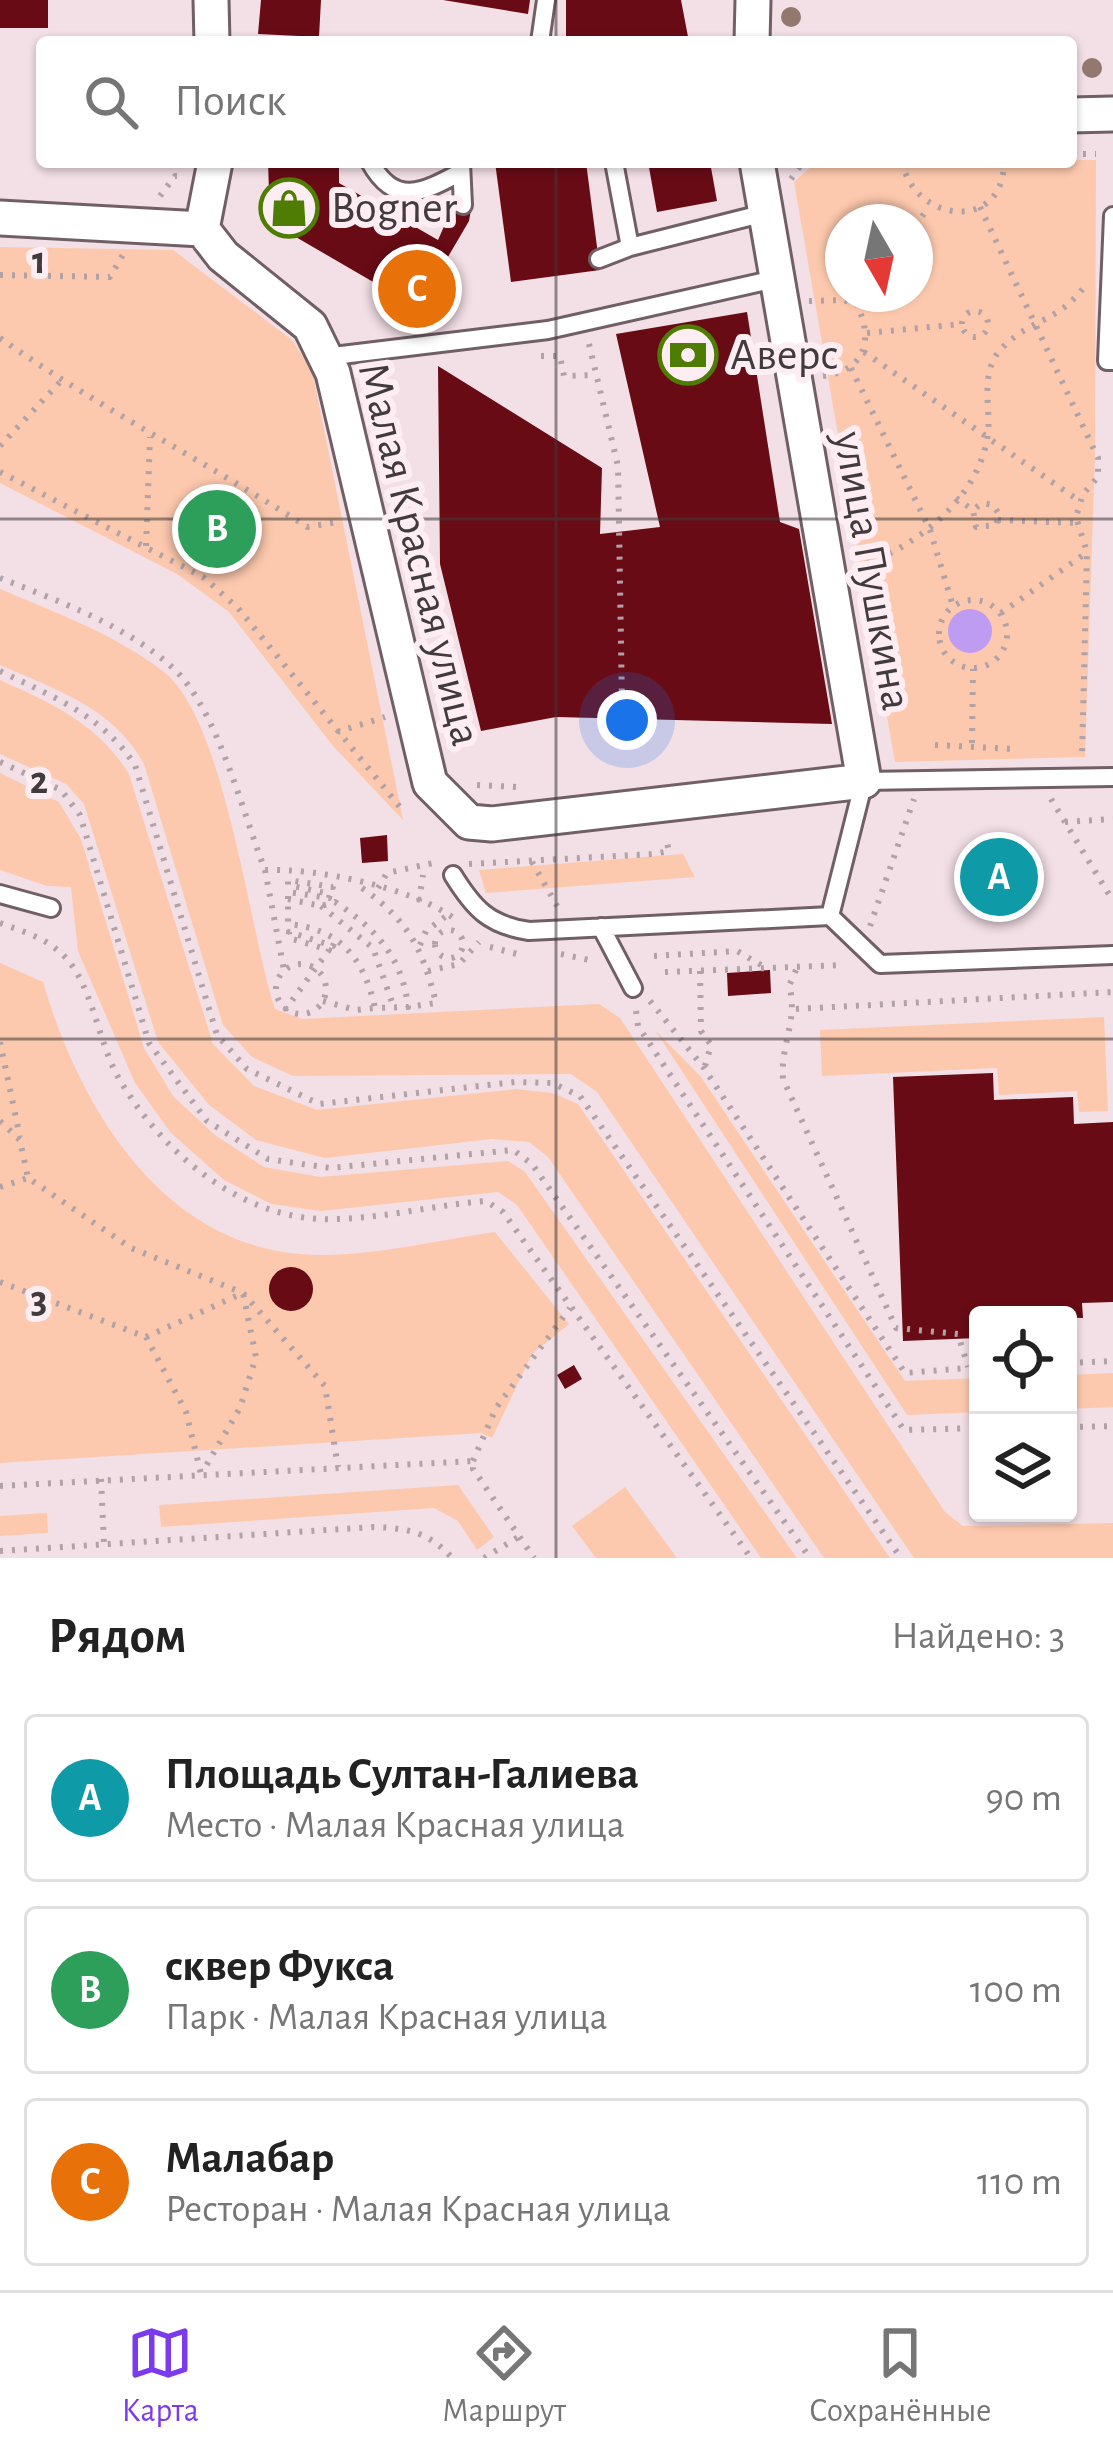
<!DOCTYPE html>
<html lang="ru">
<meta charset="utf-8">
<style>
:root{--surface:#fff;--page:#f2f2f2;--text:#222;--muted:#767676;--line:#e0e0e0;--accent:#7c3aed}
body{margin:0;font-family:"Alegreya Sans",sans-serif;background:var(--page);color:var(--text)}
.controls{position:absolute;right:36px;bottom:36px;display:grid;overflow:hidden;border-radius:12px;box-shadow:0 3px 9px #0004}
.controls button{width:108px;height:108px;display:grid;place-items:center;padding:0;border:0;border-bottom:3px solid var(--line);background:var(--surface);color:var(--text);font:60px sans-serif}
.compass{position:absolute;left:825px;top:204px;width:108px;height:108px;border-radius:50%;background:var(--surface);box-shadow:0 3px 9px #0004;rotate:171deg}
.you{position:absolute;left:627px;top:720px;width:42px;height:42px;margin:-30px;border:9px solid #fff;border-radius:50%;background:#1a73e8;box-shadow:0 0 0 18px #1a73e833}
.badge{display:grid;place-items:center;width:78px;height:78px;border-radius:50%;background:var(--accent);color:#fff;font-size:39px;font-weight:700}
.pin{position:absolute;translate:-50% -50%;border:6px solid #fff;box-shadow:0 3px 12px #0006}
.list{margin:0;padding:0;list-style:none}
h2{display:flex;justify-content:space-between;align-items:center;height:156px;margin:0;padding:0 48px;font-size:51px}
h2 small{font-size:39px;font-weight:400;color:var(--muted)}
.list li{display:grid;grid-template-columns:78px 1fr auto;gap:36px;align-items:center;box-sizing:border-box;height:168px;margin:0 24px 24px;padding:0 24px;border:3px solid var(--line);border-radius:12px}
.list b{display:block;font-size:45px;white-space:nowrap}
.list p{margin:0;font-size:39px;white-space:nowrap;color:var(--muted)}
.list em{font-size:39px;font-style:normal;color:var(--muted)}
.icon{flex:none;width:66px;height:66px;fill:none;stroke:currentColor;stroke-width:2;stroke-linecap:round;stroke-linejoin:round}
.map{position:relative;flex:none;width:1113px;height:1558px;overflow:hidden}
.search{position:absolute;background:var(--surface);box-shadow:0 3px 9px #0004;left:36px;right:36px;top:36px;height:132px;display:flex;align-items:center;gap:30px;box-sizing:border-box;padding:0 42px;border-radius:12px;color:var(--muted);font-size:45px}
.sheet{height:732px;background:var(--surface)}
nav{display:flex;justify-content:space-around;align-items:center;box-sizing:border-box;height:168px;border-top:3px solid var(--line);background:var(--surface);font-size:33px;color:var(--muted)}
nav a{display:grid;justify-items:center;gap:6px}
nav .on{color:var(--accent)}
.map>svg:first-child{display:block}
</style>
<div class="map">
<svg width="1113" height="1558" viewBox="0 0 1113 1558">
<rect width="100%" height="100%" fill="#f3dfe6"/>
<path fill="#fdc9ae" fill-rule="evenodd" d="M1096 160 1095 453 1085 757 895 762 794 182 816 162ZM843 222H915V294H843Z
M0 247 173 250 292 340 312 370 403 820 333 746 229 612 177 574 0 483Z
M0 589C56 613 115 634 164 672 225 720 249 930 275 1009L302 1019 599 1004 620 1018 945 1512 963 1526 1113 1523V1558H914L597 1092 571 1074 293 1076 252 1057 223 1025 144 764C113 707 56 690 0 665Z
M0 680C53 704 97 723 129 774L213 1044 254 1086 317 1110 516 1089 552 1093 578 1104 890 1558H824L548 1157 529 1142 492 1139 325 1158 256 1140 209 1105 158 1042 84 804 66 784 0 754Z
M0 773 59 802 81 839 144 1048 173 1096 215 1135 264 1167 320 1177 508 1161 525 1172 797 1558H761L517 1205 498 1192 321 1211 271 1204 224 1180 171 1133 135 1083 78 951 71 887 47 886 0 870Z
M683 854 695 877 486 893 479 870Z
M0 963 43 982C81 1112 168 1256 322 1255 378 1255 438 1240 495 1232L569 1324 532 1354 492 1438 481 1433 0 1463Z
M1104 1017 1108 1111 1079 1112 1077 1091 999 1095 997 1068 822 1076 820 1030Z
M655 1030 701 1077 905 1381 978 1378V1412L907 1415Z
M1113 1373V1407L1068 1409V1375Z
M458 1485 494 1537 477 1550 458 1521 434 1508 161 1527 159 1505Z
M625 1487 677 1558H596L572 1526Z
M47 1513 48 1533 0 1536V1516Z"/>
<path fill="#be9cf1" d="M948 631a22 22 0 1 1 44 0a22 22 0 1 1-44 0Z"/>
<path fill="#680b15" d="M0 0H48V28H0Z
M261 0H321L319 37 258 34Z
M443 0H530L528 14Z
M566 0H681L689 42H566Z
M268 162H339V183L438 240 453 206 472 204 469 221 418 308 270 222Z
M495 162H586L600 270 511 282Z
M648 162H710L717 201 657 212Z
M747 312 780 522 799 529 832 724 556 717 481 731 440 564 438 366 602 468 600 534 660 527 616 334Z
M387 835 388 861 362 863 360 838Z
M770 970 771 993 728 996 727 973Z
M993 1073 994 1100 1073 1097 1074 1124 1113 1122V1302L1082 1303 1083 1318 978 1315V1338L903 1341 893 1077Z
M269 1289a22 22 0 1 1 44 0a22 22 0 1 1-44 0Z
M574 1365 582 1379 565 1389 557 1375Z"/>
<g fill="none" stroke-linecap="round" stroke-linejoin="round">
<g stroke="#705f65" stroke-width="22">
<path id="lane" d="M540 42 546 0
M370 162C395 207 422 193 461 172
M614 162 630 247 765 213
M461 163 463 205
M1113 216 1107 361H1113
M599 259 630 247
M325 357 548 330 775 279
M1113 777 864 781 830 916 880 964 1113 955
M453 875C474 909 489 925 529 931L830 916
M0 894 51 908
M601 927 633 988"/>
</g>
<g stroke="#705f65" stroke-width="39">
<path id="street" d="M211 0 212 42
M752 42 753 0
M1071 115 1113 114
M0 218 202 229
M202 229 223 256 310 326 333 373 430 783 469 822 492 824 864 781 757 162
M202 229 215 162"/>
</g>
<path stroke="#b1a2a7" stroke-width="6" stroke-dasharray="3 9" stroke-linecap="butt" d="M1071 154H1096
M902 162C915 224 1004 232 1004 162
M791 179 803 162
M160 196 175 176H185
M980 207 1098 458V477L1083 494 1076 517 1087 552 1082 758
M915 226 929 207
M0 275 110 277 124 253
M809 301 844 300 857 305
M962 324a13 13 0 1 1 26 0a13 13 0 1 1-26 0Z
M867 333 962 324
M0 338C99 408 206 462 307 527L338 522
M589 344 618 466 622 703
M864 352 1081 502
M541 356H560L564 376 595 375
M851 368 930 530 953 606
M823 376C865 371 874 340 857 305L866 294
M0 446 61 381
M0 472 203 577 238 608 404 812
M956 498 973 510 976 527 996 525 999 514 993 505 982 503 973 510
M998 520 1077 523
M146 546 150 437
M856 567C914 549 980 499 988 433 991 404 978 369 1005 345 1032 319 1062 320 1086 284
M0 578C58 601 126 625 173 668 217 708 243 814 265 870 316 868 409 887 452 917
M939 634a34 34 0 1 1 68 0a34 34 0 1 1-68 0Z
M1001 613 1086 553
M0 671C53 697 102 715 135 765L217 1035 247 1069 319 1104 515 1082 552 1083 580 1096 901 1558
M337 732 385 717
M972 743 973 669
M935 745 1014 749
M0 762 61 790 80 815 149 1043 207 1121 268 1159 330 1168 513 1150 532 1164 810 1558
M477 785 517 787
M1051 799 1113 901
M1065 822 1113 819
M532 862 560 911
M469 864 654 854 669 851 666 839
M265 870 284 970
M362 888C409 921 423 950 436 1003L408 1007
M378 888 387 873 433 863
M288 899 321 906 335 902C375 928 403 958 408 1007L375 1008C364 959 341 929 288 924Z
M288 899V892L329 898 330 894 288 885V880L333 887 335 878
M419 901 423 875
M321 906 373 948 394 1008
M0 923C24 932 47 938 65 957 92 985 98 1040 117 1075 158 1148 234 1215 320 1219 374 1221 432 1205 486 1201L503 1212 751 1558
M870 926 914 799
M435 944a14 14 0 1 1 28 0a14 14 0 1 1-28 0Z
M420 945 426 931 449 914
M490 947 517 954
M561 954 594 961
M654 956 737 951 761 965
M276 989a25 25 0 1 1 50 0a25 25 0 1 1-50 0Z
M796 970 789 986C799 1018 780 1045 783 1079L896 1328 958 1334 968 1367
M428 971 459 964 479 942
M700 971 701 1031 711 1045 705 1066
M665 972 844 965
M323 1001 356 1010 375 1008
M650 1001 704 1068 905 1373 978 1367
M796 1009 1113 992
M285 1010 329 950 289 938V932L333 946 336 938
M636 1011 638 1026 904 1430 978 1428
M0 1042 20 1137
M0 1121 20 1140 28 1178 131 1248 243 1293 325 1386 338 1467
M0 1187 28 1178
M0 1282 146 1337 186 1412 201 1474
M146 1337 243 1293 256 1357 240 1408 203 1471
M1068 1363 1113 1361
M1068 1427 1113 1426
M473 1461 496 1408 570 1308
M101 1479 104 1544
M0 1486 473 1461V1469L534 1558
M0 1551 374 1527C407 1528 429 1532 452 1558
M484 1558 520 1536"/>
<use href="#lane" stroke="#fff" stroke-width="16"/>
<use href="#street" stroke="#fff" stroke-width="33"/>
</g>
<g fill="#93786f">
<circle cx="791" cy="17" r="10"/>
<circle cx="1092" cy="68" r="10"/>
</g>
<path fill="none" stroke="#423b3d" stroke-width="3" stroke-opacity="0.55" d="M556 0V42M556 162V1558M0 519H1113M0 1039H1113"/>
<defs>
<g id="shop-ring" transform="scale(3)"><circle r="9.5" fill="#feeef3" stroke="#4f7c03" stroke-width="1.5"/><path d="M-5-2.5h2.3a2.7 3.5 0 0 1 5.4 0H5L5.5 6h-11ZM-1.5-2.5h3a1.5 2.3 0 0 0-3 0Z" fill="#4f7c03"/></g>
<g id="bank-ring" transform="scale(3)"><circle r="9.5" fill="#feeef3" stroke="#4f7c03" stroke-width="1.5"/><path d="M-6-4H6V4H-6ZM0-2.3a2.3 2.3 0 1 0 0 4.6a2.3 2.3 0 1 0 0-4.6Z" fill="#4f7c03"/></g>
</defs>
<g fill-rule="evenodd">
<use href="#shop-ring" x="289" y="208"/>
<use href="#bank-ring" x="688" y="355"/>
</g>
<g text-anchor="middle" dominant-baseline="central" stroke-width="12" stroke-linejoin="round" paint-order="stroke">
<g font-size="45" fill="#423b3d" stroke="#feeef3" text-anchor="start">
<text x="331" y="208">Bogner</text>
<text x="730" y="355">Аверс</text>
</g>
<g font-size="45" fill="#423b3d" stroke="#feeef3">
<text transform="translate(419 554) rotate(76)">Малая Красная улица</text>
<text transform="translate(872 571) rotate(80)">улица Пушкина</text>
</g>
</g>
<g font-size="39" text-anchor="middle" font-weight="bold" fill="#423b3d" stroke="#feeef3" stroke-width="12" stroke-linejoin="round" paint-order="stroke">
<text x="39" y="273">1</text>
<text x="39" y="793">2</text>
<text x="39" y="1312">3</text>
</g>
</svg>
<div class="controls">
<button><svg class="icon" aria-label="locate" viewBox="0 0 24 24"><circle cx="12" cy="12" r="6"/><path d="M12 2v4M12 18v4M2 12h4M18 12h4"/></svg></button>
<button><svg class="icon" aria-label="layers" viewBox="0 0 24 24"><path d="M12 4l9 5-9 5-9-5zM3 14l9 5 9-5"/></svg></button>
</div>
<svg class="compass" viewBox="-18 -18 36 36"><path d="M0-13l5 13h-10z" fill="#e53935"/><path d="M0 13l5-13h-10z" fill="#767676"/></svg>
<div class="you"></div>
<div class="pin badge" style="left:999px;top:877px;background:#0f9aa8">A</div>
<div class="pin badge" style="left:217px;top:529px;background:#2e9e5b">B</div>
<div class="pin badge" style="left:417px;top:289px;background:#e8710a">C</div>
<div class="search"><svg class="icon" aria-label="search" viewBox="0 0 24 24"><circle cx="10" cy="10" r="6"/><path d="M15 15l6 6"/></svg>Поиск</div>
</div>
<section class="sheet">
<h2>Рядом<small>Найдено: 3</small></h2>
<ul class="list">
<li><span class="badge" style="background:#0f9aa8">A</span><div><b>Площадь Султан-Галиева</b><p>Место · Малая Красная улица</p></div><em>90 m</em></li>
<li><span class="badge" style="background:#2e9e5b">B</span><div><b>cквер Фукса</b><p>Парк · Малая Красная улица</p></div><em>100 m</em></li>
<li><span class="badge" style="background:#e8710a">C</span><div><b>Малабар</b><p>Ресторан · Малая Красная улица</p></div><em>110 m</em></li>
</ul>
</section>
<nav>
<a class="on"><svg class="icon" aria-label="map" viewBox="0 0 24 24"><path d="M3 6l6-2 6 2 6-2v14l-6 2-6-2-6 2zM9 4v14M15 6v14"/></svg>Карта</a>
<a><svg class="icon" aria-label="directions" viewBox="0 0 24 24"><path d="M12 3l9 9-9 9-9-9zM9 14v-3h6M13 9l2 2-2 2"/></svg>Маршрут</a>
<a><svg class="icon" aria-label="saved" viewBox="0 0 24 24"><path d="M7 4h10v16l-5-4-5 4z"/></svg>Сохранённые</a>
</nav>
